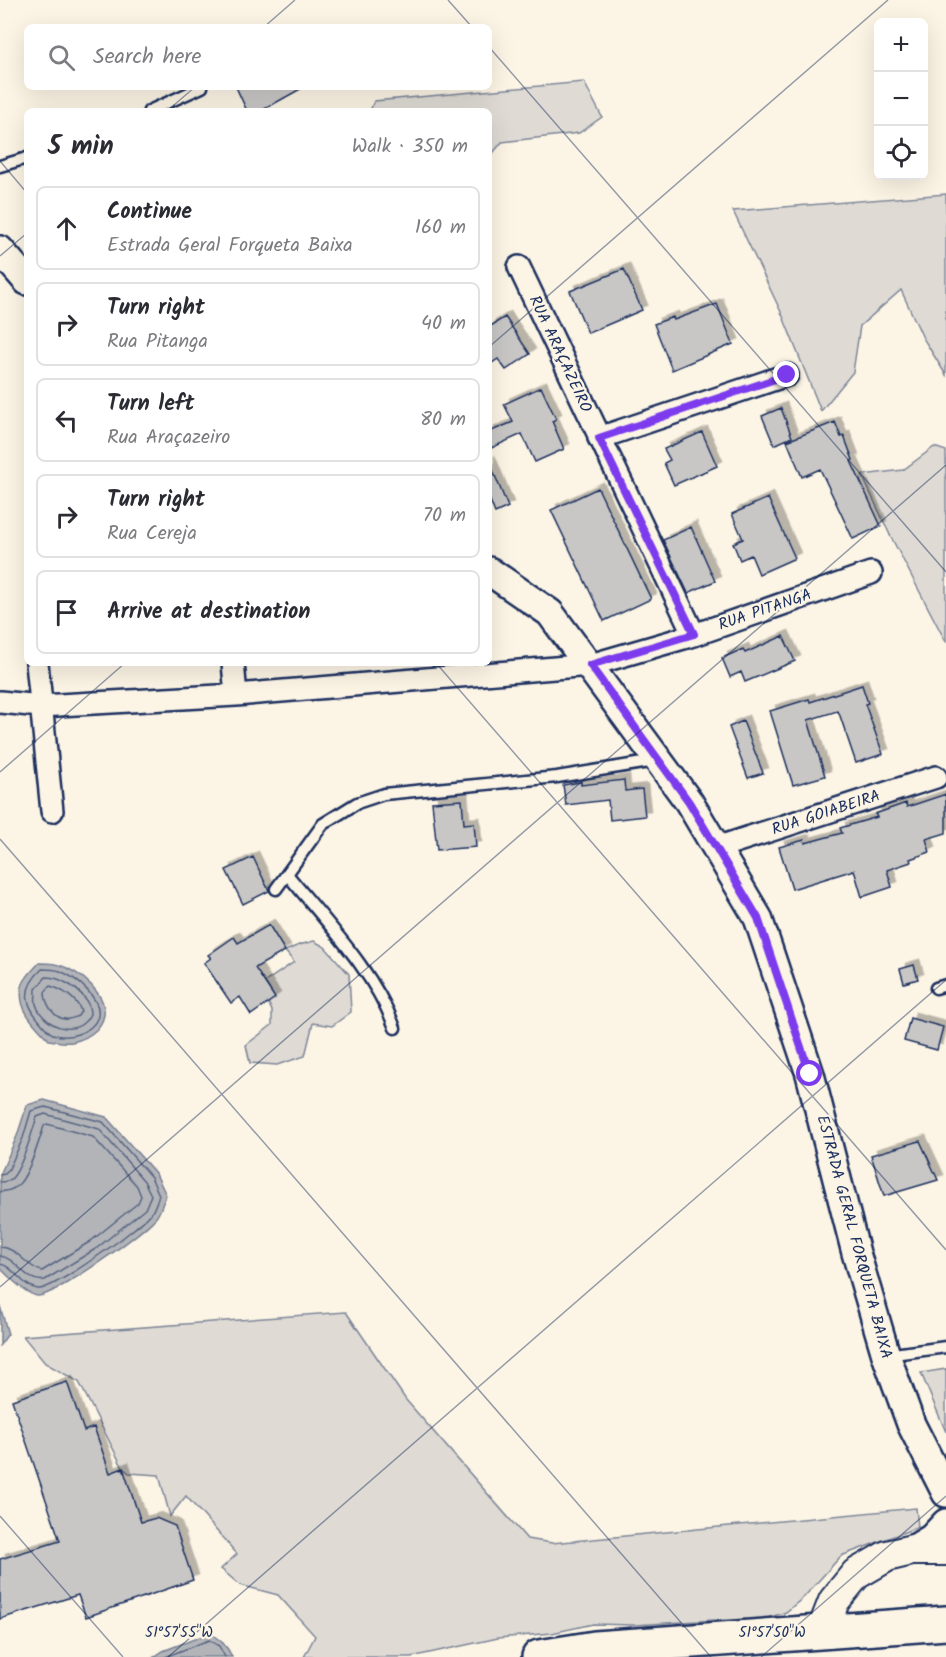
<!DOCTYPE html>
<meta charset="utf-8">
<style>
:root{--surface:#fff;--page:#f7f7f7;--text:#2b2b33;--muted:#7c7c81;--line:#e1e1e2}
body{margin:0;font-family:Kalam,sans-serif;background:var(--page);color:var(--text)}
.controls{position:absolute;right:18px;top:18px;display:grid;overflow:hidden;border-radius:9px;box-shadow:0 6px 24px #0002}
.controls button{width:54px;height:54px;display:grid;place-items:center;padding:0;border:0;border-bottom:2px solid var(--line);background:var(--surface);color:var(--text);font:30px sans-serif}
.stop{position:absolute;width:18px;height:18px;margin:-14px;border:4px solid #7c3aed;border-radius:50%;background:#fff}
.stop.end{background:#7c3aed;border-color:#fff;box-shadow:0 2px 6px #0008}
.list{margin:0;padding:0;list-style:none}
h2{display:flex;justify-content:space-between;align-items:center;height:78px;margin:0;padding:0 24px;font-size:26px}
h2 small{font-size:20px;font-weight:400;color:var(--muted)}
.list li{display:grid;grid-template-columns:39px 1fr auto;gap:18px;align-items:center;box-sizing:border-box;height:84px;margin:0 12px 12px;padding:0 12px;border:2px solid var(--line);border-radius:9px}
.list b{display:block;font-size:22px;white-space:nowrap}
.list p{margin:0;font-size:20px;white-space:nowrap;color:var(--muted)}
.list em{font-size:20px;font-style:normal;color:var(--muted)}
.icon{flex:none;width:33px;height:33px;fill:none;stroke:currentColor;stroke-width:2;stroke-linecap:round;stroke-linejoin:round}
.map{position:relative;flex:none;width:946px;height:1657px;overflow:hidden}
.search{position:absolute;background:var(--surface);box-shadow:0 6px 24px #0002;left:24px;top:24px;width:468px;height:66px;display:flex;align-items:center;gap:15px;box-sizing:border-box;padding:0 21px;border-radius:9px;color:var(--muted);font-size:22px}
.panel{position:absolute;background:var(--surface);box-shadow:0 6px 24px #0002;left:24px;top:108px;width:468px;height:558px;border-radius:9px}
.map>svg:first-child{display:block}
</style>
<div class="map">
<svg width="946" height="1657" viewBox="0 0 946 1657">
<defs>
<filter id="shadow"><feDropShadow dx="5.5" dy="-5.5" stdDeviation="0" flood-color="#0004"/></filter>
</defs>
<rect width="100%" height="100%" fill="#fcf5e5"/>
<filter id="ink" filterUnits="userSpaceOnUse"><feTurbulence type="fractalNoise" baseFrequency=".0167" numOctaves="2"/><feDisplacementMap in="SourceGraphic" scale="12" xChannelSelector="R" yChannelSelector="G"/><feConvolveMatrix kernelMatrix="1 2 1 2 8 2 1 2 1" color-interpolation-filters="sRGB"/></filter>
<g filter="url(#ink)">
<path fill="#dfdbd4" stroke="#7d8599" stroke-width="1.5" d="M584 82 602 117 579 133 502 142 489 158V111H370L374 101Z
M946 194V375L923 338 901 290 860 326 853 372 821 411 782 314 733 211Z
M934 447 946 451V642L890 535 862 475 903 470Z
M314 941 325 947 349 974 351 1012 332 1026 313 1023 305 1056 277 1065 250 1063 246 1045 272 1025V1011L268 1002 273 995 265 982 294 962 285 951 299 945Z
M346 1312 406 1400 527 1539 552 1543 916 1508 918 1527 841 1556 804 1597 786 1612 755 1622 714 1620 634 1625 593 1624 552 1633 498 1638 411 1657H304L315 1636 278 1595 240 1585 221 1569 237 1554 186 1496 170 1516 159 1475 129 1473 123 1468 79 1382 45 1363 23 1336Z
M946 1369V1432L921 1373Z"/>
<path fill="#b2b4b8" stroke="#767f94" stroke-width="1.5" d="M39 963C49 963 58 963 67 968 88 978 118 1005 97 1029 90 1036 82 1040 72 1042 65 1043 56 1041 49 1040 35 1025 17 1010 22 986 24 978 34 969 39 963Z
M44 1100 106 1117 156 1174 166 1195C163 1202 161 1210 157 1216 147 1231 52 1298 37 1296 25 1294 8 1276 0 1268V1175L17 1136 27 1105Z
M0 1306 8 1334 0 1345Z
M210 1633C220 1640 227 1645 232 1657H154L163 1651Z"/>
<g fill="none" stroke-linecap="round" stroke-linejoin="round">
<path stroke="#576482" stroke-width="1.5" d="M42 969C49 969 54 969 60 971 75 977 105 1000 97 1019 91 1033 67 1040 53 1034 49 1033 45 1027 43 1025 24 1004 21 989 42 969Z
M46 977C61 977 82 990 88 1004 89 1005 90 1012 90 1014 78 1040 43 1027 36 1004 35 999 36 994 36 989Z
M50 986C62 989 77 999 81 1011L78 1016C76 1017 70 1019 69 1019 55 1021 45 1004 45 992Z
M0 1175 5 1174 8 1171 23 1138 31 1111 45 1107 103 1122 151 1177 159 1195C157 1201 155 1207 152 1212 143 1226 52 1291 38 1289 22 1287 13 1265 0 1264
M0 1182C5 1182 10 1181 13 1177 23 1165 32 1132 37 1117L45 1114 99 1129 144 1181 151 1195 145 1209 97 1248 45 1280C25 1284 18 1258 0 1256
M0 1192C7 1191 13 1190 18 1185 29 1175 39 1141 44 1126L47 1124 93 1137 137 1186 141 1196 138 1203 91 1241 42 1271C25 1267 19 1248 0 1247
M165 1657 209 1640 219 1646 225 1657"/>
</g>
<path fill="#c8c7c6" stroke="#1b2f5e" stroke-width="1.5" filter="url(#shadow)" d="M236 87H304L261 111H247Z
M624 269 642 310 588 333 570 291Z
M717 304 733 344 672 370 654 324 673 317 674 320Z
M505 317 530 354 506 370 498 359 489 365V327Z
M541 387 556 419 552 421 564 449 535 462 522 434 489 449V432L513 422 504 404Z
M781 408 792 437 774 445 762 416Z
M835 422 841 437 844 436 853 460 851 461 881 526 853 539 820 469 802 477 787 441Z
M702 432 717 466 674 485 664 463 670 460 664 449Z
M489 461 508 507 495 513 489 498Z
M598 488 651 599 604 621 551 510Z
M768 498 795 558 759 574 751 555 740 560 733 543 743 539 732 514Z
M691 527 715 581 688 593 663 540Z
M783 636 795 661 745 682 741 672 730 677 722 658 743 649 745 653Z
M862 685 868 703 865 704 883 754 856 763 839 713 837 711 808 720 825 776 793 785 770 711 809 699 810 702Z
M743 721 763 773 748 778 729 727Z
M624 780 625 791 642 789 645 816 610 820 608 800 566 805 563 785 581 782V785Z
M946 794V833L926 839 930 852 910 859 911 862 887 870 892 887 862 897 854 870 792 889 779 847 804 840 805 843 842 833 840 828 877 817 875 814 906 803 907 807Z
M462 800 464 824 474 823 476 847 437 850 432 802Z
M253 857 269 891 243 904 226 870Z
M269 925 285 951 255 968 275 998 251 1015 240 997 231 1003 204 963 211 958 208 955 234 937 238 943Z
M914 965 918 979 904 983 900 969Z
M910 1018 943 1027 937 1050 904 1041Z
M920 1141 938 1180 884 1196 871 1155Z
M67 1382 84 1431 94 1427 110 1473 123 1468 141 1522 156 1518 175 1526 193 1580 86 1617 78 1595 0 1619V1559L60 1541 12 1400Z"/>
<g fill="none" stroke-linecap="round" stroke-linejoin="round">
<g stroke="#1b2f5e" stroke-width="15">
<path id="service" d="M149 111 202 87
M0 166 27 158
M287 874C325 921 374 971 395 1028
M276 889 323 824 357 803 384 794 557 777 655 761
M936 988 946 985
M886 1355 946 1347"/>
</g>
<g stroke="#1b2f5e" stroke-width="26">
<path id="minor" d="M519 267 694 635
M599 438 787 375
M37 663 52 811
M233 663 236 695
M0 702 41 706 236 695 590 665 694 635 871 573
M716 848 936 777"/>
</g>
<g stroke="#1b2f5e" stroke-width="32">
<path id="tertiary" d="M0 250 27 281
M489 571 550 613 689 802 758 918 810 1074 856 1253 886 1355 911 1424 946 1493
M912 1550 932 1538 946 1523"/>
</g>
<g stroke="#1b2f5e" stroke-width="34">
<path id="secondary" d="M822 1632 834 1601 856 1574 887 1556 912 1550H946"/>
</g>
<g stroke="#1b2f5e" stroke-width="38">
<path id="primary" d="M539 1657 595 1648 946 1623"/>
</g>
<use href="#service" stroke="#fcf5e5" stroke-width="10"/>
<use href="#minor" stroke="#fcf5e5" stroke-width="21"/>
<use href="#tertiary" stroke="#fcf5e5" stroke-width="27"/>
<use href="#secondary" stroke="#fcf5e5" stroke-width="30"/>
<use href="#primary" stroke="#fcf5e5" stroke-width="33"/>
</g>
</g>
<g fill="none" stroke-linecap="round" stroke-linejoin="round" filter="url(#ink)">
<path stroke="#7c3aed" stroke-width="8" d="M787 375 599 438 694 634 590 665 689 802 758 918 810 1074"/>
</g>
<path fill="none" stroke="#1b2f5e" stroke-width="1.5" stroke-opacity="0.45" d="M448 0 472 27M264 27 295 0M489 47 946 572M167 111 195 87M0 161 27 193M0 256 27 233M489 347 888 0M436 663 946 1250M0 772 125 663M0 839 711 1657M0 1287 946 465M0 1516 123 1657M168 1657 946 980M761 1657 946 1496"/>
<g text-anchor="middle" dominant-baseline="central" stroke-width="4.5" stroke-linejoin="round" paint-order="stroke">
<g font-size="16" fill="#1b2f5e" stroke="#fcf5e5">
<text transform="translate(560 354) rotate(65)">RUA ARAÇAZEIRO</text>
<text transform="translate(765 610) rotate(-19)">RUA PITANGA</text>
<text transform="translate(826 813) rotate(-18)">RUA GOIABEIRA</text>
<text transform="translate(854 1237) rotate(75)">ESTRADA GERAL FORQUETA BAIXA</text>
</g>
</g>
<g font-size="15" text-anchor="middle" fill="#1b2f5e" stroke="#fcf5e5" stroke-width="4.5" stroke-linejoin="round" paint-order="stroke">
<text x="179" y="1637">51°57'55"W</text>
<text x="772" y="1637">51°57'50"W</text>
</g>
</svg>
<div class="controls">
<button>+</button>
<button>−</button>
<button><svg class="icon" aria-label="locate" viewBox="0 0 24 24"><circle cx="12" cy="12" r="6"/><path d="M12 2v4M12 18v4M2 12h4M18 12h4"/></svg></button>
</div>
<div class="stop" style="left:810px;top:1074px"></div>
<div class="stop end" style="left:787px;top:375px"></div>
<div class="search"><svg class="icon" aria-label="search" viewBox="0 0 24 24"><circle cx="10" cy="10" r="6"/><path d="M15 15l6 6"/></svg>Search here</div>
<section class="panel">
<h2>5 min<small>Walk · 350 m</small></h2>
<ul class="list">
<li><svg class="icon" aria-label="ahead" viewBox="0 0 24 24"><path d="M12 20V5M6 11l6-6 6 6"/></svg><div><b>Continue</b><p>Estrada Geral Forqueta Baixa</p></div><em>160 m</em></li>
<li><svg class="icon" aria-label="right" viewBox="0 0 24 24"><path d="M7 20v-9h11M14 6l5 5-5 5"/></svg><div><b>Turn right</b><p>Rua Pitanga</p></div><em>40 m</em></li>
<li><svg class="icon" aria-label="left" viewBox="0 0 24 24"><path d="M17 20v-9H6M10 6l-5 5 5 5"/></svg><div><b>Turn left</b><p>Rua Araçazeiro</p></div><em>80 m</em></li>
<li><svg class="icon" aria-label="right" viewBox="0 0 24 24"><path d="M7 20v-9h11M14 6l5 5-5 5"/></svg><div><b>Turn right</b><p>Rua Cereja</p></div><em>70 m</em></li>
<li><svg class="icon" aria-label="arrive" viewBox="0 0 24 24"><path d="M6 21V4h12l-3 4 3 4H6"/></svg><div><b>Arrive at destination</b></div></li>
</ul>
</section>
</div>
